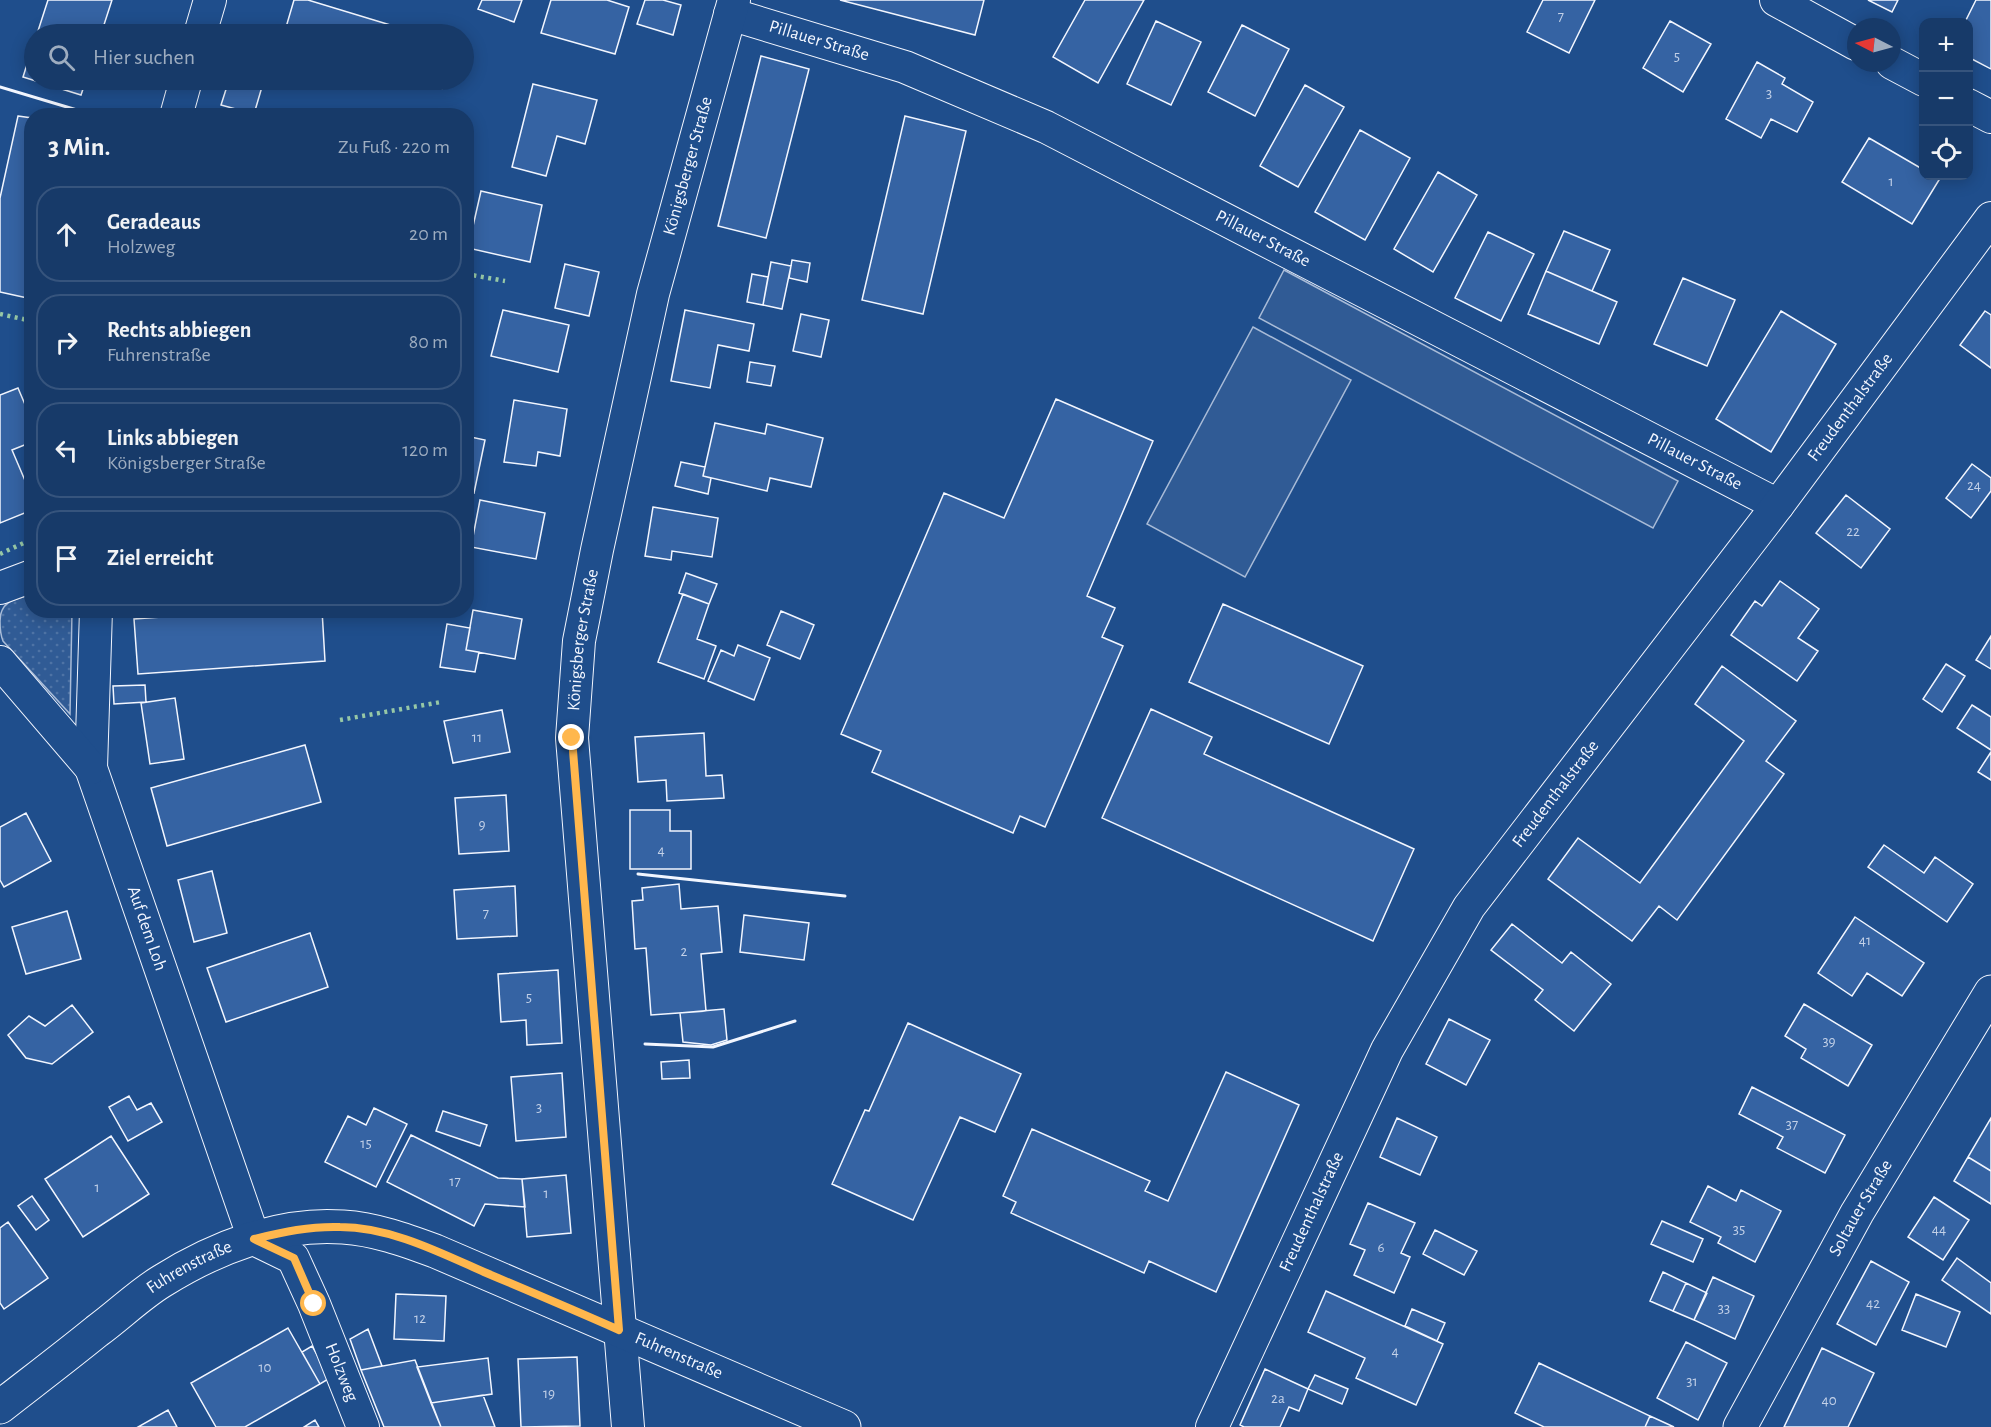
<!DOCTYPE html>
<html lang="de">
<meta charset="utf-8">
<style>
:root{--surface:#173a69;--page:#20416f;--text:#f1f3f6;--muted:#9eadc0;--line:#36547d}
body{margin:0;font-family:"Alegreya Sans",sans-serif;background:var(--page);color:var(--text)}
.controls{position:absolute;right:18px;top:18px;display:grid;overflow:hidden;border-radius:12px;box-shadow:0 3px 15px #0003}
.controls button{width:54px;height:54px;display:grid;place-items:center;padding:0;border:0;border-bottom:2px solid var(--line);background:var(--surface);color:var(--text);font:30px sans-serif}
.compass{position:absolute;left:1847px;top:18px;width:54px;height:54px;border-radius:50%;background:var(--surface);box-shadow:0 3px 15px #0003;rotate:276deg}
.stop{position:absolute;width:18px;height:18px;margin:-14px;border:4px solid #ffb74d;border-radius:50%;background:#fff}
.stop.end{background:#ffb74d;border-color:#fff;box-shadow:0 2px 6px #0008}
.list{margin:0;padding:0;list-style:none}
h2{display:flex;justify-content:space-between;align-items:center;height:78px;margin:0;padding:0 24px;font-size:26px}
h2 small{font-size:20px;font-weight:400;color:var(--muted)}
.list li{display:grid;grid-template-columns:39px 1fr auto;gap:18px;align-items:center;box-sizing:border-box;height:96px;margin:0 12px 12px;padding:0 12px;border:2px solid var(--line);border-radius:24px}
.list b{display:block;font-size:22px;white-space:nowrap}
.list p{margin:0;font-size:20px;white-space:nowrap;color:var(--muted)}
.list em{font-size:20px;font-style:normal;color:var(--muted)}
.icon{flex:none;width:33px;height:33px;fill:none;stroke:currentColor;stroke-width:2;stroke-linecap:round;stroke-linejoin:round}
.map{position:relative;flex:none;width:1991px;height:1427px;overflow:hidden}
.search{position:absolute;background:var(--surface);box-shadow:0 3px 15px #0003;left:24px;top:24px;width:450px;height:66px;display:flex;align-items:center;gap:15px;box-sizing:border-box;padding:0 21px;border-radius:33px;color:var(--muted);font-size:22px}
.panel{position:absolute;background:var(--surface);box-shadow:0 3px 15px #0003;left:24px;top:108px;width:450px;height:510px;border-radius:24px}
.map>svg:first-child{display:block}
</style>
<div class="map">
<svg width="1991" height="1427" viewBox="0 0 1991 1427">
<defs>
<pattern id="grass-dots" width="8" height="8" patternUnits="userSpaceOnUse" patternTransform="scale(1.5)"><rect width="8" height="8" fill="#305b95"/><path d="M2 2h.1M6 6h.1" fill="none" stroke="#4e73a5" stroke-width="1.8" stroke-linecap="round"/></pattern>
</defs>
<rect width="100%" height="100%" fill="#1f4e8c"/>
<path fill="url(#grass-dots)" stroke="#a8bbd7" stroke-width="1.5" d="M31 595 32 610 72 611 70 714 3 641C0 634 0 628 0 621 0 601 15 599 31 595Z"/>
<path fill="#305b95" stroke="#a8bbd7" stroke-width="1.5" d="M1284 270 1678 481 1653 528 1259 318Z
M1253 327 1351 380 1245 577 1147 524Z"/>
<path fill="#3563a3" stroke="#f2f6ff" stroke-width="1.5" d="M48 0H112L101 34H37Z
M294 0H308L420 34H284Z
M482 0H522L514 22 478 9Z
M551 0H607L629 7 615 54 541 33Z
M645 0H663L681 5 673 35 637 24Z
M840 0H984L975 35Z
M1085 0H1144L1098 83 1053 57Z
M1543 0H1595L1569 53 1527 32Z
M1868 0H1898L1892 12Z
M1976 0H1991V69L1968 57V22H1965Z
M1156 21 1201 42 1171 105 1127 84Z
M1670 21 1711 44 1683 92 1643 68Z
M1242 25 1289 49 1255 116 1208 92Z
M34 42V80H86L81 95 23 77Z
M761 56 809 69 766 238 718 226Z
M1757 62 1785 78 1782 84 1813 102 1797 132 1771 119 1761 138 1726 119Z
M229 80H264L254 114 221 105Z
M410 80H445L442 89Z
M533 84 597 100 585 144 557 136 546 176 512 167Z
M1305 85 1344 107 1298 187 1260 166Z
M18 116 32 118V299L0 292V198Z
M905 116 966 131 923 314 862 300Z
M1360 130 1410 158 1365 240 1315 212Z
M1869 138 1924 170V176H1932L1939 180 1912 224 1842 182Z
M1438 172 1477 195 1433 272 1394 249Z
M481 191 542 205 530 262 468 248Z
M1564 231 1610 250 1592 291 1546 271Z
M1488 232 1534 254 1501 321 1455 298Z
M792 260 810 263 807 282 789 278Z
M771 262 791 266 782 309 763 305Z
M565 264 599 272 589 316 555 308Z
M1546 271 1617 302 1599 344 1528 314Z
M752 274 768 277 763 305 747 302Z
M1683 278 1735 300 1707 366 1654 344Z
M503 310 569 325 558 372 491 356Z
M685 310 754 324 749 351 718 345 710 388 671 381Z
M1781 311 1836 344 1771 452 1716 419Z
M1985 311 1991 315V368L1960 345Z
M801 314 829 320 821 357 793 351Z
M32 358V382L27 381Z
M750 362 775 366 771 386 747 382Z
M18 388 32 421V442L12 450 32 497V510L0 523V395Z
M1056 399 1153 441 1087 596 1115 608 1102 637 1123 646 1045 827 1020 816 1013 833 872 772 881 751 841 734 944 493 1004 518Z
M514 400 567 409 560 456 538 452 536 466 504 462Z
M715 423 765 434 767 424 823 438 811 487 770 478 767 491 703 476Z
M466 436 485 440 474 493 466 491Z
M681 462 705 467 703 476 711 478 708 494 675 486Z
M1972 464 1991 478V491L1971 518 1946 498Z
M1846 495 1890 529 1861 568 1816 533Z
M480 500 545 513 536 559 471 547Z
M653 507 718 518 712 557 672 551 671 560 645 556Z
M686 573 717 584 709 604 679 593Z
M1780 581 1819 609 1798 638 1818 651 1797 681 1731 635 1755 601 1762 606Z
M683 594 709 604 697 639 716 646 704 679 658 662Z
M1223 604 1363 666 1329 744 1189 682Z
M261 610H322L325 661 138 674 134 619Z
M473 610 522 619 515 659 466 650Z
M781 611 814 625 800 659 767 645Z
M447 624 470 628 466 650 479 652 475 672 440 667Z
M1991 636V669L1976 660Z
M738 645 770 658 754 700 708 681 721 650 734 656Z
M1946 664 1965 676 1942 712 1923 699Z
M1722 666 1796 721 1766 761 1784 774 1677 920 1659 906 1632 941 1548 879 1578 838 1640 883 1744 741 1695 704Z
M145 685 146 702 114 704 113 686Z
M175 698 184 759 150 764 141 703Z
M1972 705 1991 717V750L1957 728Z
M1151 709 1212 737 1204 754 1414 849 1373 941 1102 818Z
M502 710 510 752 453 763 444 721Z
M704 733 706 776 722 775 724 798 667 801 666 780 638 782 635 737Z
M305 745 321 802 167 846 151 788Z
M1991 752V780L1978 772Z
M506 795 509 851 459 854 455 798Z
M630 810H670V831H691V869H630Z
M26 813 51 861 4 887 0 880V827Z
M1884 845 1924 873 1935 857 1973 884 1947 922 1868 867Z
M212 871 227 933 194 942 178 880Z
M679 884 681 909 718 906 722 952 701 954 706 1011 651 1015 646 948 635 949 632 901 643 900 642 888Z
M515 886 517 936 457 939 454 890Z
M67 911 81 959 26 974 12 927Z
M744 915 809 923 804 960 740 952Z
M1855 917 1924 963 1902 996 1867 973 1852 996 1818 973Z
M1512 924 1562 963 1571 952 1611 984 1574 1031 1535 1000 1543 990 1491 950Z
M310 933 328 987 226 1022 207 968Z
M558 970 562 1043 527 1045 526 1020 501 1022 498 974Z
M1804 1004 1872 1045 1848 1086 1801 1058 1806 1049 1785 1036Z
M72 1005 93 1032 52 1064 26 1058 8 1035 29 1016 45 1026Z
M724 1009 727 1040 711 1045 683 1042 680 1013Z
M1449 1019 1490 1040 1466 1085 1426 1064Z
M908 1023 1021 1074 995 1132 960 1117 913 1220 832 1184 865 1110 869 1111Z
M689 1060 690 1078 662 1079 661 1062Z
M1226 1072 1299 1105 1216 1292 1149 1261 1144 1273 1011 1213 1016 1202 1003 1196 1032 1129 1150 1181 1145 1191 1168 1201Z
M562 1073 566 1137 516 1141 511 1077Z
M1752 1087 1845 1135 1825 1173 1777 1148 1783 1137 1739 1114Z
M129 1096 137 1110 151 1103 162 1122 128 1141 109 1107Z
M374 1108 407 1124 376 1187 325 1162 348 1116 366 1125Z
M443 1111 487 1125 480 1146 436 1131Z
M1397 1118 1437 1137 1420 1175 1380 1157Z
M1991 1118V1171L1968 1157Z
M411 1135 498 1178 522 1179 525 1207 485 1204 474 1226 387 1182Z
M111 1136 149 1194 83 1237 45 1179Z
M1968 1157 1991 1171V1204L1954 1181Z
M566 1175 571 1233 527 1237 522 1179Z
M1708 1186 1736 1201 1741 1190 1781 1211 1755 1262 1718 1243 1721 1237 1690 1222Z
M32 1196 49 1220 36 1230 18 1206Z
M1934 1197 1969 1220 1943 1260 1908 1237Z
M1368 1203 1415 1223 1401 1253 1410 1257 1394 1293 1354 1275 1365 1250 1350 1244Z
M1662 1221 1703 1239 1693 1262 1651 1244Z
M8 1222 48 1278 4 1309 0 1303V1228Z
M1435 1230 1477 1251 1464 1275 1423 1254Z
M1957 1258 1991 1283V1314L1942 1280Z
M1871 1261 1909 1282 1876 1345 1837 1324Z
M1663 1272 1686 1283 1673 1311 1650 1301Z
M1713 1277 1754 1296 1735 1339 1694 1320Z
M1686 1283 1707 1293 1694 1320 1673 1311Z
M1326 1291 1443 1344 1416 1405 1356 1378 1365 1358 1308 1332Z
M396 1294 446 1296 444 1341 394 1339Z
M1916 1294 1960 1312 1946 1347 1902 1330Z
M1412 1309 1445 1323 1437 1341 1405 1326Z
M288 1328 320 1384 245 1427H216L191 1383Z
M368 1329 382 1366 361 1370 350 1339Z
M1686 1342 1727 1363 1698 1420 1657 1398Z
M312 1346 330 1378 320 1384 302 1352Z
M1822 1348 1874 1373 1848 1427H1784Z
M577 1357 580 1426 521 1427 518 1359Z
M488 1358 492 1394 431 1403 417 1367Z
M415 1360 441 1427H384L361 1370Z
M1539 1363 1650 1416 1645 1427H1544L1515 1413Z
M1265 1369 1308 1389 1299 1411 1289 1407 1280 1427H1244L1240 1425Z
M1315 1375 1348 1389 1342 1404 1308 1389Z
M483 1395 495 1427H441L431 1403Z
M168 1410 177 1427H138Z
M1650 1416 1674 1427H1645Z
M315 1420 319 1427H304Z"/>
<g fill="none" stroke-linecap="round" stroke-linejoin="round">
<g stroke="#f2f6ff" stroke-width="34">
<g id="minor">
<path d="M1776 0 1856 44"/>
<path id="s1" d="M730 14 905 67 1046 127 1778 505"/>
<path d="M200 34 210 0"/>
<path d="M1892 63 1924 80"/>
<path d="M1968 105 1991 117"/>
<path d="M176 116 186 80"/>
<path d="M0 588 32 576"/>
<path id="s2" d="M96 610 91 768 254 1239 293 1258 314 1304 363 1427"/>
<path d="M0 662 91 768"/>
<path id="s3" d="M628 1427 572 738 579 641 597 550 653 294 734 0"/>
<path id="s4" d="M1212 1427 1387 1050 1469 907 1778 505 1991 218"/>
</g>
</g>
<g stroke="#f2f6ff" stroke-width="35">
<g id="tertiary">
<path id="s5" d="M0 1407C32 1382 65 1357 97 1331 119 1315 139 1295 162 1281 215 1248 280 1222 343 1227 375 1229 405 1240 435 1251L844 1427"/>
</g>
</g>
<g stroke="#f2f6ff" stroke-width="35">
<g id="primary">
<path id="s6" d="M1740 1427 1857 1213 1991 992"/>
</g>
</g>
<use href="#minor" stroke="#1f4e8c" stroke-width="32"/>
<use href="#tertiary" stroke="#1f4e8c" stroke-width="33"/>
<use href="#primary" stroke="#1f4e8c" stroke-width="33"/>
<path stroke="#97c8a6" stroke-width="4.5" stroke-dasharray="3 4.5" stroke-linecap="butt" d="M466 274 505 281
M0 314 32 321
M0 554 32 539
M340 720 441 702"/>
<path stroke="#f2f6ff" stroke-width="3" d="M0 87 97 116
M638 874 845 896
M645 1044 713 1047 795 1021"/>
</g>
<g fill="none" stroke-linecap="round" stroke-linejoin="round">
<path stroke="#ffb74d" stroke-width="8" d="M314 1304 294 1258 254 1239C283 1232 310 1226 340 1227 390 1227 439 1252 484 1272 529 1291 574 1310 619 1330L572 738"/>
</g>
<g text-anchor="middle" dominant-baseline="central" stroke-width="4.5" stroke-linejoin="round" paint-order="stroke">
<g font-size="15" fill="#c3d1e8">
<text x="1561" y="16">7</text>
<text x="1677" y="56">5</text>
<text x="1769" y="93">3</text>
<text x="1891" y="181">1</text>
<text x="1974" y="485">24</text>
<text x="1853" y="531">22</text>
<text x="477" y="737">11</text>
<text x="482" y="824">9</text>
<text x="661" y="850">4</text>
<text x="486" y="913">7</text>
<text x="1865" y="940">41</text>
<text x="684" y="951">2</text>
<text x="529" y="997">5</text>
<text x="1829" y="1041">39</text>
<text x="539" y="1107">3</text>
<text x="1792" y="1124">37</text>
<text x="366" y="1143">15</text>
<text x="455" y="1181">17</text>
<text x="97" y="1187">1</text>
<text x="546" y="1193">1</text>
<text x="1739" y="1229">35</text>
<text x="1939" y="1229">44</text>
<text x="1381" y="1247">6</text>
<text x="1873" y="1303">42</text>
<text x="1724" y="1308">33</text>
<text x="420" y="1318">12</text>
<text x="1395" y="1351">4</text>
<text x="265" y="1367">10</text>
<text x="1692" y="1381">31</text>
<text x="549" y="1393">19</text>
<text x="1278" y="1398">2a</text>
<text x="1829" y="1400">40</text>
</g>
<g font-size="18" fill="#f2f6ff" stroke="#1f4e8c">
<text stroke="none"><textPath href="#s1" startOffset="93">Pillauer Straße</textPath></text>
<text stroke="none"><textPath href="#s3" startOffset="1276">Königsberger Straße</textPath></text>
<text stroke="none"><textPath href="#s1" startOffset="580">Pillauer Straße</textPath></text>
<text stroke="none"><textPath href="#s4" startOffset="1209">Freudenthalstraße</textPath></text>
<text stroke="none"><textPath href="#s1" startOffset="1066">Pillauer Straße</textPath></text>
<text stroke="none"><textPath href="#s3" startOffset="790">Königsberger Straße</textPath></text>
<text stroke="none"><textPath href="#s4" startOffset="723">Freudenthalstraße</textPath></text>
<text stroke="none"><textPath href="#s2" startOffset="328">Auf dem Loh</textPath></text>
<text stroke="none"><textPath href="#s6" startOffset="250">Soltauer Straße</textPath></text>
<text stroke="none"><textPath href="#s4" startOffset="237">Freudenthalstraße</textPath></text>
<text stroke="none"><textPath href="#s5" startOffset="236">Fuhrenstraße</textPath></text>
<text stroke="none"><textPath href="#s5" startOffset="758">Fuhrenstraße</textPath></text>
<text stroke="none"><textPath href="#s2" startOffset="824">Holzweg</textPath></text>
</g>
</g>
</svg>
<div class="controls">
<button>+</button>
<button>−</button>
<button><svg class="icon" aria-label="locate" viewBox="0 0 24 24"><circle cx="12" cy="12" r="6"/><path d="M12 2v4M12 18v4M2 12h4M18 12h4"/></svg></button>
</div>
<svg class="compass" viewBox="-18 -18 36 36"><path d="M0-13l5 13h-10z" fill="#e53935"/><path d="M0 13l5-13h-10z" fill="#9eadc0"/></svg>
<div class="stop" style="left:314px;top:1304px"></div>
<div class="stop end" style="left:572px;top:738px"></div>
<div class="search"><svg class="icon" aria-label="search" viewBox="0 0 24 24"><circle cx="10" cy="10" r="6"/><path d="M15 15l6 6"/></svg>Hier suchen</div>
<section class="panel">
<h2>3 Min.<small>Zu Fuß · 220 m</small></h2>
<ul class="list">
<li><svg class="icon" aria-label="ahead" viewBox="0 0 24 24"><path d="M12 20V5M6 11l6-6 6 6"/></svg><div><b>Geradeaus</b><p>Holzweg</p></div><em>20 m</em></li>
<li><svg class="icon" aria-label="right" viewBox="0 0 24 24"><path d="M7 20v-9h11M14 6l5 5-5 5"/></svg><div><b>Rechts abbiegen</b><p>Fuhrenstraße</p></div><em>80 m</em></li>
<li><svg class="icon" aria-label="left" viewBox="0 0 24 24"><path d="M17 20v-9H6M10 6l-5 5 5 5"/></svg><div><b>Links abbiegen</b><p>Königsberger Straße</p></div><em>120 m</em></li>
<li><svg class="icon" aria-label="arrive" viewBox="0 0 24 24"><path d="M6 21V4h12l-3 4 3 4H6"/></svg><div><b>Ziel erreicht</b></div></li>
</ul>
</section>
</div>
